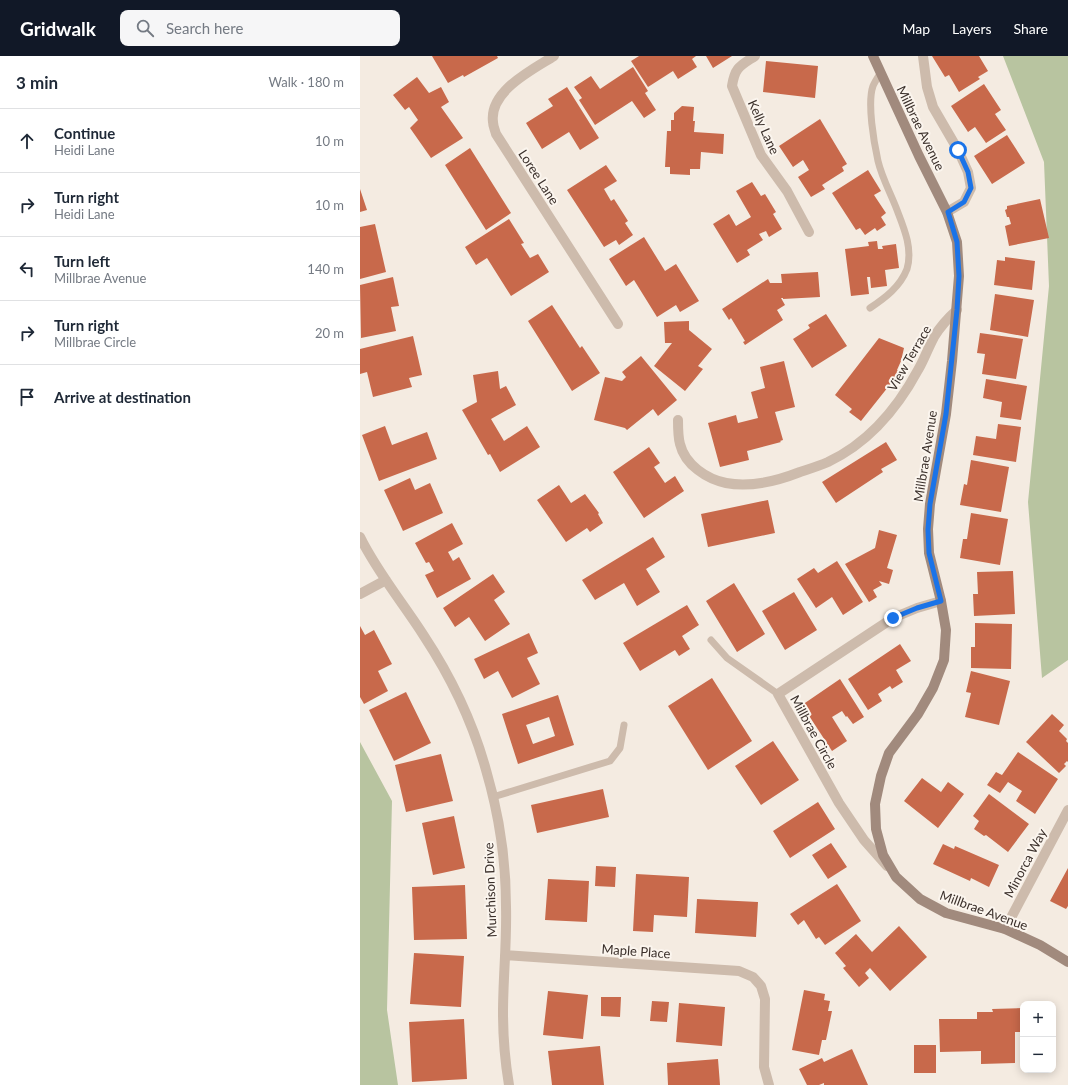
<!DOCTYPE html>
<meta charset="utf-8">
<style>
:root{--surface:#fff;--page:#f6f6f7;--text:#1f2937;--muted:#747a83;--line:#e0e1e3;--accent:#111827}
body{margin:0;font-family:Lato,sans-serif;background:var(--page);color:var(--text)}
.controls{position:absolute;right:12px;bottom:12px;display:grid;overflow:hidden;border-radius:8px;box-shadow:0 2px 10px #0003}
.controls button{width:36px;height:36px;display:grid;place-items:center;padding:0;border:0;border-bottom:1px solid var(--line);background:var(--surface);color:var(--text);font:20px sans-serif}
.stop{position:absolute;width:12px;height:12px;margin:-9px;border:3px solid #1a73e8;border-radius:50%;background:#fff}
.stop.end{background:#1a73e8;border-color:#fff;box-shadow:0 1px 4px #0008}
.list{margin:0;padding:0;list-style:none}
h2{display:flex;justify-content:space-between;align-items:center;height:52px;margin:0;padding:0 16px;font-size:17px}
h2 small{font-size:13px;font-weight:400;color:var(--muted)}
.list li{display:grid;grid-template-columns:26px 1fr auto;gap:12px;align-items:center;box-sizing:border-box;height:64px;padding:0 16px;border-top:1px solid var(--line)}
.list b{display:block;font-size:15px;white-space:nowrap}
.list p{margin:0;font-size:13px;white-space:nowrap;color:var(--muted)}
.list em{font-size:13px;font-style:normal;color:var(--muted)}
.icon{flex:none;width:22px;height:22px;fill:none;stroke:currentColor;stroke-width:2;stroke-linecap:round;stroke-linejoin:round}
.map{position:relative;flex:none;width:708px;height:1029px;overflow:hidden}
header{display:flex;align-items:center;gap:24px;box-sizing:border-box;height:56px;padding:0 20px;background:var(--accent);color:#fff}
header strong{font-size:19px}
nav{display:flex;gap:22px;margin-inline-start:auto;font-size:14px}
.search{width:280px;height:36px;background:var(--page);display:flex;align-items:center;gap:10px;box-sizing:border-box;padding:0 14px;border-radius:8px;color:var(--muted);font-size:15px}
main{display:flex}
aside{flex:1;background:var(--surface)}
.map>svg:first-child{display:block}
</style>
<header>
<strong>Gridwalk</strong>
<div class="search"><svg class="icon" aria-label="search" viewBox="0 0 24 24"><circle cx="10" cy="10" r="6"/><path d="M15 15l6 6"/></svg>Search here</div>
<nav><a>Map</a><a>Layers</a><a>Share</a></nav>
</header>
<main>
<aside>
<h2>3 min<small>Walk · 180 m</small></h2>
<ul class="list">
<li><svg class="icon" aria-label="ahead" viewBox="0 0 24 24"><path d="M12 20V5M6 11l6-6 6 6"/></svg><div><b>Continue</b><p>Heidi Lane</p></div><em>10 m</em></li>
<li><svg class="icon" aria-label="right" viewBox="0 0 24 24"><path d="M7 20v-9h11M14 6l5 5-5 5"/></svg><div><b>Turn right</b><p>Heidi Lane</p></div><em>10 m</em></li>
<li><svg class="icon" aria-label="left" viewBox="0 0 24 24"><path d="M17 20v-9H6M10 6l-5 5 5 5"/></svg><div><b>Turn left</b><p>Millbrae Avenue</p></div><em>140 m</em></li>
<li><svg class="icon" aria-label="right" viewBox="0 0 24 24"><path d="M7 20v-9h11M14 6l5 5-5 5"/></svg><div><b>Turn right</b><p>Millbrae Circle</p></div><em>20 m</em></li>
<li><svg class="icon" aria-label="arrive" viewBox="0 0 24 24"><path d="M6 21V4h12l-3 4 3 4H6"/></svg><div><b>Arrive at destination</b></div></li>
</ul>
</aside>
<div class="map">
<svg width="708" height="1029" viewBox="0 0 708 1029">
<rect width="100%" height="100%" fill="#f4ebe1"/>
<path fill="#b8c4a0" d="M643 0H708V604L682 622 668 446 689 230 684 106Z
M0 686 32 745 27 954 38 1029H0Z"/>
<path fill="#c8694b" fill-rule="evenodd" d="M72 0H137L138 2 104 21 103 19 88 27Z
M279 0H336L332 3 337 11 318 23 313 15 288 31 271 5Z
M346 0H372L353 12Z
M572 0H619L628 15 618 21 620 23 599 36 589 19 585 21Z
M406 5 458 10 455 42 403 36Z
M273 11 288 35 285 37 296 54 284 62 272 45 235 69 219 44 222 42 214 31 231 20 240 33Z
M57 21 69 37 81 31 89 46 81 51 103 82 71 102 50 72 58 64 49 51 45 54 33 39Z
M624 28 641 54 635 58 646 74 626 87 615 71 608 76 591 50Z
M207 31 239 82 220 94 209 76 182 93 166 67 193 50 188 43Z
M322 50 334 51 333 65H335L334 76 364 78 363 98 341 96 340 113H330V119L310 118V111H305L307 75H311V64H314V57Z
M460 63 487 108 482 111 484 115 462 129 465 133 451 141 438 121 449 114 443 104 433 111 419 90Z
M647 79 665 107 632 128 614 100Z
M110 92 151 157 126 174 85 109Z
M246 109 257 125 244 133 251 145 254 143 268 165 265 167 273 179 259 189 256 184 244 191 207 134Z
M508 114 521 135 514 139 526 157 521 161 526 169 517 175 515 172 505 179 500 172 496 174 472 137Z
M392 126 401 140 405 138 416 156 413 158 422 173 409 181 406 175 399 178 403 184 387 194 390 199 377 207 353 168 369 158 376 170 391 161 376 135Z
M0 133 7 154 0 156Z
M680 143 689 182 649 190 645 170 651 168 649 161H647L645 154 647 153V150Z
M149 163 164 187 161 188 170 202 178 198 189 216 151 240 127 202 116 209 105 191Z
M15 168 26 216 0 223V171Z
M284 181 305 215 316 208 339 245 320 256 316 249 297 261 274 224 266 230 249 203Z
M517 185 518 193H523L522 190 536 188 539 212 525 214 527 230 511 232 510 221H507L509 238 491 240 485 193 509 190 508 186Z
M645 201 675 205 672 234 634 229 637 204 645 205Z
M458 216 460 241 423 243V242H421L425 249 417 254 423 264 385 289 383 286 385 285 371 262 369 264 362 253 408 223 410 227H422L421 218Z
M33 221 39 250 31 251 36 275 1 282 0 229Z
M635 238 674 244 668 281 630 274Z
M192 249 220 292 222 290 240 317 212 335 168 265Z
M466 258 487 290 452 312 433 283 450 272 448 269Z
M329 265V274L352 293 338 310 343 313 325 335 294 310 312 287H305L304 266Z
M620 277 663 283 656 323 622 318 625 298 617 297Z
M53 280 62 319 49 322 52 331 13 341 7 316 0 318V293Z
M519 282 544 292 541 305 537 314 540 316 501 365 489 356 492 353 475 339Z
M281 300 317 344 298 360 293 353 267 374 265 372 234 364 245 321 262 325 266 321 262 316Z
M424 305 435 351 415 356 423 384 420 385 421 386 387 395 389 404 360 411 348 367 376 359 378 367 398 362 391 336 405 332 400 311Z
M138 315 140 333 146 330 156 349 131 363 144 385 167 370 180 391 140 416 130 398 128 399 102 354 117 346 113 319Z
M626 323 667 330 661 364 640 361 642 346 623 342Z
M638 368 661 371 656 406 613 399 616 380 636 383Z
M25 370 32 389 67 376 77 403 19 425 2 379Z
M526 386 537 404 521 413 523 416 476 447 462 426Z
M289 391 300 407 294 411 305 427 315 420 324 435 284 462 253 416Z
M611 404 649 411 641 456 600 449 604 428 607 429Z
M50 422 55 434 70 427 83 457 43 475 24 434Z
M199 429 211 447 225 438 239 457 238 458 243 467 230 476 227 472 206 486 177 444Z
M408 444 415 477 348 491 341 458Z
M611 457 648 463 640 509 600 502 603 483H607Z
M92 467 103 488 88 496 93 505 99 501 111 523 77 542 65 519 74 515 69 506 66 507 55 487Z
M519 474 537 479 527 512 533 514 529 528 519 525 522 529 513 534 517 541 509 546 485 508 515 492Z
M293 481 305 501 286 513 300 536 277 550 264 527 235 544 222 524Z
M477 505 503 546 483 559 472 541 456 552 437 523 454 512 458 517Z
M653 515 655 558 614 560 613 538H618L617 516Z
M133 518 145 536 134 544 150 568 125 585 109 561 95 571 83 552Z
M374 527 405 578 377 596 346 545Z
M434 536 457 574 425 594 402 555Z
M327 549 339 569 322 580 330 593 319 600 315 594 280 615 263 587Z
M615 567 652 568 651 613 611 612V591H615Z
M0 570 5 579 14 574 32 608 18 615 28 635 4 648 0 641Z
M169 577 178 597 167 602 180 628 152 642 138 615 124 623 114 603Z
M540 588 551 605 536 614 543 626 532 633 530 630 518 638 522 645 508 654 488 623Z
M611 615 650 625 639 669 605 661 611 637 606 636Z
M352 622 392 685 348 714 308 650Z
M480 623 504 661 493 668 487 660 486 661 482 655 472 661 487 685 472 695 442 649Z
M46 636 71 687 34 705 9 654Z
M198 639 214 689 158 708 142 658ZM189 661 195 680 173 688 166 669Z
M692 658 704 669 699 675 707 683 706 685 708 687V706L707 705 704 708 706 710 699 717 666 686Z
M413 685 439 724 401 749 375 710Z
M658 696 698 723 675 758 656 745 662 735 648 726 640 737 627 729 636 716 642 719Z
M81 698 93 745 46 756 35 709Z
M562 722 581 736 588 726 604 738 578 772 544 745Z
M243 733 249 761 177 777 171 749Z
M629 738 669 768 648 796 626 779 624 780 614 773 619 765 613 760Z
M458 746 475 773 430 802 413 775Z
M94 760 105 812 73 819 62 767Z
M471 787 487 811 468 823 452 799Z
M583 788 594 793 595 790 639 809 629 831 611 822 610 825 573 808Z
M236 810 256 811 255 831 235 830Z
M708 812V850L706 853 690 845Z
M276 818 329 821 327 861 294 859 293 876 273 875Z
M188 823 229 825 227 866 185 864Z
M477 828 501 865 465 889 459 881 456 883 444 864 438 869 430 858Z
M105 829 107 883 54 884 52 831Z
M337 843 398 846 396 881 335 877Z
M539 870 567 901 530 935 510 912 505 917 509 922 499 931 483 912 486 910 475 897 496 878 512 896Z
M54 897 104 900 101 951 50 948Z
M444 934 465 938 464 944 470 945 468 955H472L466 984H462L459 999 432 994Z
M188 935 228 939 223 983 183 979Z
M241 941H261L260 961 241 960Z
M292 945 309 946 307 966 290 965Z
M319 947 365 951 362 990 316 986Z
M663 952V976H655V1007L621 1008V995L580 996 579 963H617V956H633L632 953Z
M104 963 107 1023 52 1026 49 966Z
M554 989H576V1017H554Z
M240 990 244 1029H192L188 995Z
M492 993 508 1029H464V1027L459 1029H447L439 1013 462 1002 464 1006Z
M358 1003 360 1029H308L307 1007Z"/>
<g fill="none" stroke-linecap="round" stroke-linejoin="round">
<path stroke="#cdbbac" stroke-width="7" d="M510 252C525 242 540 231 547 213 553 193 544 172 537 154 531 138 522 122 518 105 514 87 507 47 513 30 515 25 518 21 521 16
M351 584 367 602 418 638
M133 741 250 705 260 692 264 669"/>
<path stroke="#cdbbac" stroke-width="10" d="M194 0C172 14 129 35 133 66 133 70 135 74 136 78L258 268
M395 0C380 10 375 11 372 30L401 99 427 135 449 176
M563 0 567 31 573 51 598 94 608 116 611 132 604 146 587 156
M318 364C318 372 318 381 320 388 325 409 347 423 366 427 391 432 417 425 440 416 449 413 459 410 468 406 508 387 537 353 558 314 564 304 568 292 574 281 580 271 588 262 597 254
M0 481C17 516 43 547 64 580 91 621 113 667 126 714 139 758 146 805 146 851 147 886 143 921 143 957 143 981 145 1005 149 1029
M0 538 26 524
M527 810 504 784 479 747 418 638 533 562 557 552 581 545
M645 873 708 754
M145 899 379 915 393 921 401 930 405 943 404 1011 409 1029"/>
<path stroke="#a18a7d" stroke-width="10" d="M513 0 559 100 587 156 597 186 599 220 592 305 586 358 570 448 568 473 569 497 581 545 586 574 584 604 573 632 558 658 529 697 521 720 515 748 516 773 523 799 536 821 560 843 586 857 645 873 680 889 708 906"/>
</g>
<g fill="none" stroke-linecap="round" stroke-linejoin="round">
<path stroke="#1a73e8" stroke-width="5" d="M533 562 557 552 581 545 569 497 568 474 570 448 586 358 597 254 599 220 597 186 588 156 604 146 611 132 608 116 598 94"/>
</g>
<g text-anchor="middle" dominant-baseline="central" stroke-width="4" stroke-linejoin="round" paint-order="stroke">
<g font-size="13" fill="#3b302b" stroke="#fbf5ee">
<text transform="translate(404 71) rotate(66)">Kelly Lane</text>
<text transform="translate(561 72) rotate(64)">Millbrae Avenue</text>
<text transform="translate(179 121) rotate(57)">Loree Lane</text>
<text transform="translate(549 302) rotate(-60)">View Terrace</text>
<text transform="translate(565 400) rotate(-81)">Millbrae Avenue</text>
<text transform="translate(454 676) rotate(61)">Millbrae Circle</text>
<text transform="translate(665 807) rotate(-62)">Minorca Way</text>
<text transform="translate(130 834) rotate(-92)">Murchison Drive</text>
<text transform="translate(624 854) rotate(20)">Millbrae Avenue</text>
<text transform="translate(276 895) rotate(4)">Maple Place</text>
</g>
</g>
</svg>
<div class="controls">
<button>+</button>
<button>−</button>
</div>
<div class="stop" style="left:598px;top:94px"></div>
<div class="stop end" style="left:533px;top:562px"></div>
</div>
</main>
